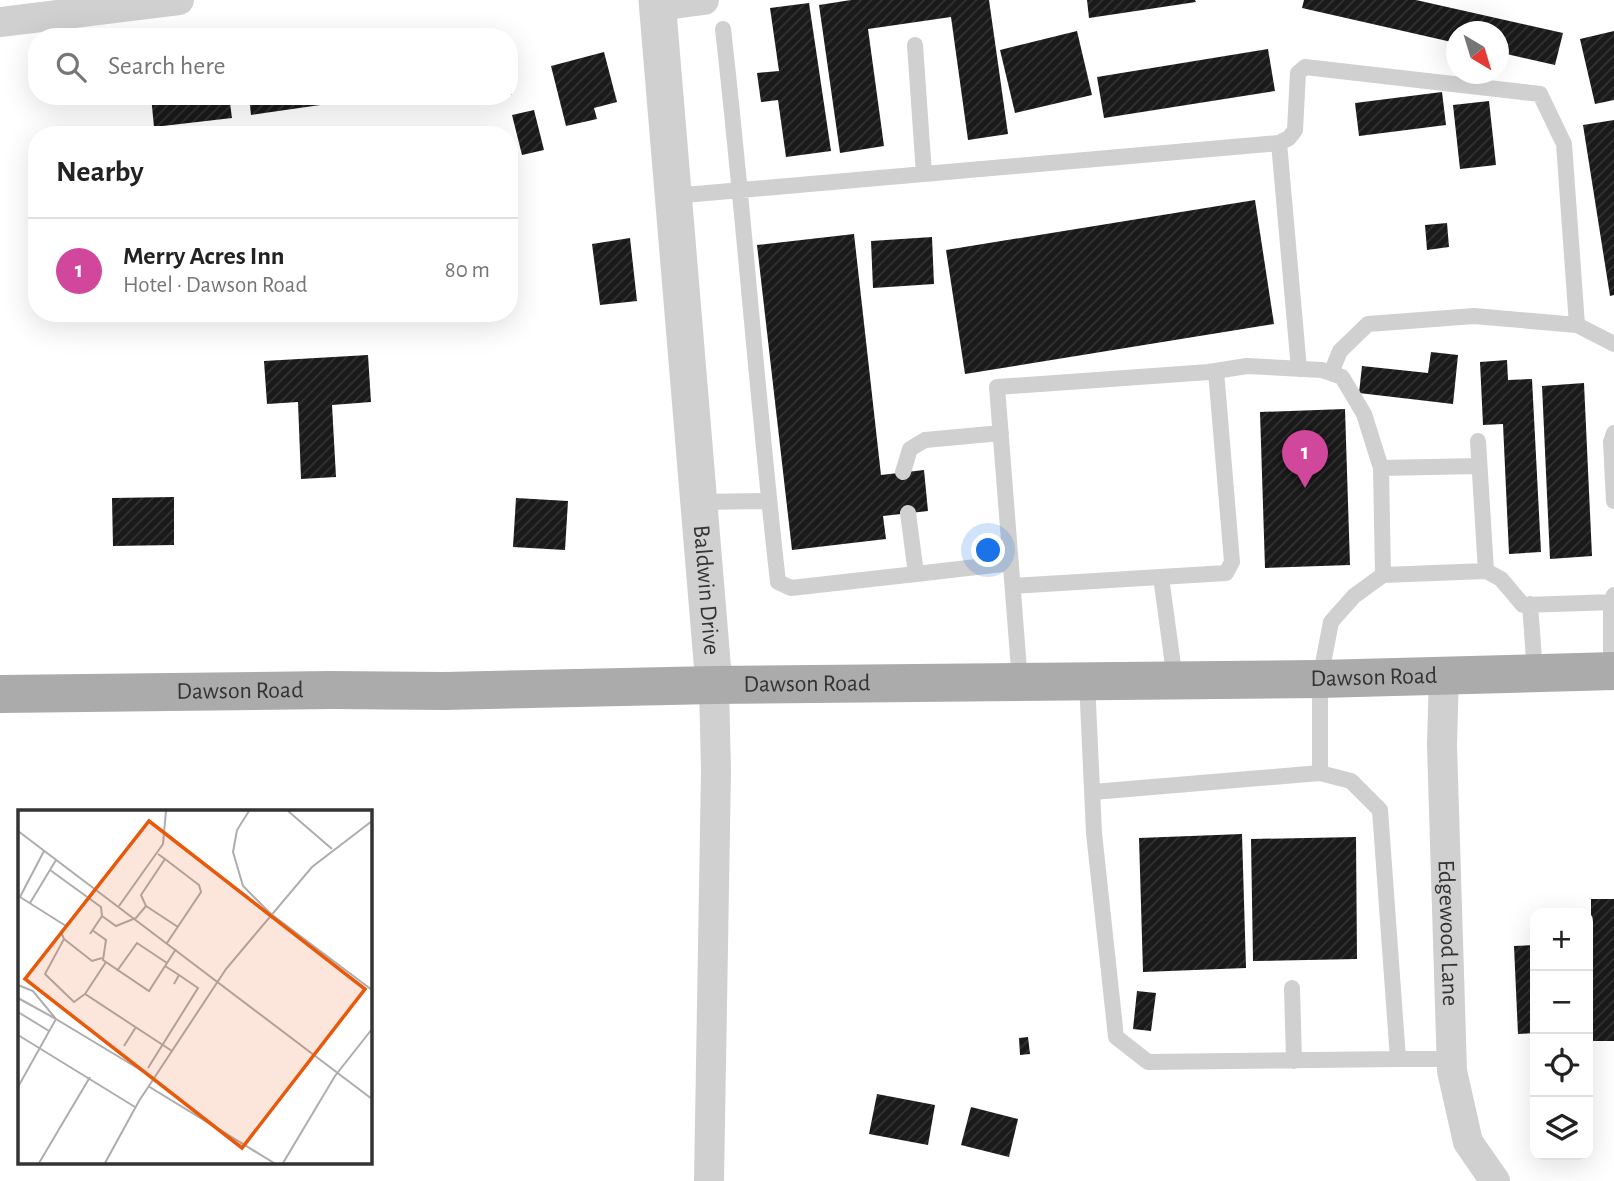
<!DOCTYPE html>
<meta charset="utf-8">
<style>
:root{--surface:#fff;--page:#f2f2f2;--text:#222;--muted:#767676;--line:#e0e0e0;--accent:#e63946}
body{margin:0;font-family:"Alegreya Sans",sans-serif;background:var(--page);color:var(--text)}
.controls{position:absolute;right:21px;bottom:21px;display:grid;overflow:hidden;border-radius:14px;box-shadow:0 7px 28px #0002}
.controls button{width:63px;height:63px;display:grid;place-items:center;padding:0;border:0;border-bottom:2px solid var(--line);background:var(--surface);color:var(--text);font:35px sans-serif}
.compass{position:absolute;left:1446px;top:21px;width:63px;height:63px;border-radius:50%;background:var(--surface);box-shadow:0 7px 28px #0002;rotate:142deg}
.you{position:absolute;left:989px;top:551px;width:24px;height:24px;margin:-18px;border:5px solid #fff;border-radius:50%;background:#1a73e8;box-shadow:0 0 0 10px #1a73e833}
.badge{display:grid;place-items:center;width:46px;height:46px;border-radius:50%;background:var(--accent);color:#fff;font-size:23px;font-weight:700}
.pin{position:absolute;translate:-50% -58px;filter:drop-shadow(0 2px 4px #0008)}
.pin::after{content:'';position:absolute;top:37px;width:24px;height:21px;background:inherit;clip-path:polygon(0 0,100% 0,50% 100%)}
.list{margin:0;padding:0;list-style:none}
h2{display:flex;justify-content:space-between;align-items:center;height:91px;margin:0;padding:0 28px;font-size:30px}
h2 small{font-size:23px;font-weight:400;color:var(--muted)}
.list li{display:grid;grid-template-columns:46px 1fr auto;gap:21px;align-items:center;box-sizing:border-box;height:105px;padding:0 28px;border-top:2px solid var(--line)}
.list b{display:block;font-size:26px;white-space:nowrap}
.list p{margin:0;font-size:23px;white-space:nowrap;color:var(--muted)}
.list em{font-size:23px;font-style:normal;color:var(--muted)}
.icon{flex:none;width:38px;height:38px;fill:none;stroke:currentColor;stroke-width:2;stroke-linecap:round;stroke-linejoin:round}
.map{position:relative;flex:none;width:1614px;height:1181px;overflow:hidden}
.search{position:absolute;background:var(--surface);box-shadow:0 7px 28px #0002;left:28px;top:28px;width:490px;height:77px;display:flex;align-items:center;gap:18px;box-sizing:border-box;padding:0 24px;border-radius:28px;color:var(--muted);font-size:26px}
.panel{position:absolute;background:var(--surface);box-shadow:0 7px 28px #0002;left:28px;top:126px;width:490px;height:196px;border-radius:28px}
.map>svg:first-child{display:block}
</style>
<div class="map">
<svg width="1614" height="1181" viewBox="0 0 1614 1181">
<defs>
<pattern id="building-hatch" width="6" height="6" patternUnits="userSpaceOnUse" patternTransform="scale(1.75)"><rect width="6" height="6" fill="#1a1a1a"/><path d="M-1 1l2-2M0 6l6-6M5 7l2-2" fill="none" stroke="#333"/></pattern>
</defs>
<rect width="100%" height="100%" fill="#fff"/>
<path fill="url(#building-hatch)" d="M851 0H989L1008 134 968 140 951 17 868 29 884 146 840 153 819 5Z
M1087 0H1195L1196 2 1089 18Z
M1304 0H1416L1563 33 1555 65 1498 52V32H1456V43L1302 8Z
M809 3 831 151 786 157 778 100 761 102 757 73 779 71 770 8Z
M1077 31 1092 95 1015 113 1000 50Z
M1614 31V100L1595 104 1580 39Z
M1268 49 1275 91 1104 118 1097 77Z
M509 50H512V95H509Z
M604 52 617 102 594 108 597 119 566 126 551 66Z
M1442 92 1446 125 1359 136 1355 103Z
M151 96H229L232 118 154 127Z
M249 96H347L348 101 251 115Z
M1489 101 1496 165 1460 169 1453 105Z
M534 110 544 150 522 155 512 115Z
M1614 120V295L1610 296 1583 125Z
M1255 200 1274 324 965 374 946 250Z
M1447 223 1449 247 1427 250 1425 225Z
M854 234 881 475 924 470 928 511 883 516 886 539 792 550 757 245Z
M932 237 934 284 873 288 871 241Z
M630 238 637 301 600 305 592 244Z
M1431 352 1458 355 1453 404 1359 393 1362 366 1428 373Z
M368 355 371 402 332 405 336 477 301 479 298 402 267 404 264 361Z
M1507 360 1508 380 1532 379 1541 552 1509 554 1503 424 1483 425 1480 362Z
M1584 383 1592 556 1550 559 1542 386Z
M1345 409 1350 565 1265 568 1260 412Z
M174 497V545L113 546 112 498Z
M516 498 568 501 565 550 513 547Z
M1242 834 1246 968 1143 972 1139 838Z
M1356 837 1357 959 1253 961 1251 839Z
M1591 899H1614V1041H1588V926H1591Z
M1535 945V1033L1518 1034 1514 946Z
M1137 991 1156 993 1151 1031 1133 1029Z
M1028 1037 1030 1054 1020 1055 1019 1038Z
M877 1094 935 1105 928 1145 869 1134Z
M971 1107 1018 1119 1009 1157 961 1145Z"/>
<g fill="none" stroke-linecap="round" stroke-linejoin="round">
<path stroke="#d0d0d0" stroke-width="16" d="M723 29C744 213 757 398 778 582L791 588 916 574
M915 45 924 174
M1279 143 1299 369
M673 196 1279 143 1289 138 1295 130 1298 73 1305 67 1540 94 1564 144 1577 325 1614 344
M1331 373 1340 351 1368 324 1474 316 1577 325
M1614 433 1611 442 1614 501
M1478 441 1486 571 1501 579 1523 605 1614 602
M1381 468 1383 575
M903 472 910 449 925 440 1001 433
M699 502 769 501
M908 513 916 574 1011 563
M1161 577 1175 680
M1013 586 1226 573 1232 562 1216 371
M1530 604 1535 673
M1611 671V602L1614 595
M1087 681 1094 833 1116 1037 1148 1062 1398 1059
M1020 682 997 387 1209 372 1247 366 1322 370 1342 377 1364 414 1381 468 1479 466
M1093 792 1320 773
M1292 988 1294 1061
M1452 1059H1398L1380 810 1351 781 1320 773V679L1331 622 1354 596 1383 575 1486 571"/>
<g stroke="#d0d0d0" stroke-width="30">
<path d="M658 6 704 0"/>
<path d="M0 22 179 0"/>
<path id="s1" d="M1444 674 1442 745 1452 1071 1468 1142 1495 1181"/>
<path d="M709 1181 716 771 714 685"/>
</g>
<path stroke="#d0d0d0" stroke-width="37" id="s2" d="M657 0 714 685"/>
<path stroke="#ababab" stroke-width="38" id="s3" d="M0 694 330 690 444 691 714 685 1320 679 1614 671"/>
</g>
<g text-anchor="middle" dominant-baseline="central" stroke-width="7" stroke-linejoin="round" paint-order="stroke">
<g font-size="24" fill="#333" stroke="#fff">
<text stroke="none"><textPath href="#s2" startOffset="592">Baldwin Drive</textPath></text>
<text stroke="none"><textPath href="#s3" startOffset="1374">Dawson Road</textPath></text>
<text stroke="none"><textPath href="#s3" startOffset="807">Dawson Road</textPath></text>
<text stroke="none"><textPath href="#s3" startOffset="240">Dawson Road</textPath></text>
<text stroke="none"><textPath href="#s1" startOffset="259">Edgewood Lane</textPath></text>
</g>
</g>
<g transform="translate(18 810)">
<rect width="354" height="354" fill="#fff"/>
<path fill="none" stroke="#adadad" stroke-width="2" d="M231 1 219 20 215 42 225 76 253 104 354 180M270 1 314 39M0 21 354 289M26 41 2 87 48 116M147 49 181 75 183 82 149 133M32 60 83 97 84 106 72 124M78 79 43 122 46 129 27 164 56 192 67 184 154 241M12 93 38 50M101 96 145 34 148 1M128 96 160 117M84 106 98 116 118 108 128 96 123 85 147 49 140 44M74 120 88 130 85 150 131 181 158 139M46 129 74 151 84 148M147 156 161 165 156 174M99 161 119 133 149 153M0 175 15 181 38 209 136 268M67 184 88 152M0 188 38 209 0 277M0 202 31 221M0 225 117 297M106 236 118 217M130 258 180 178 161 165M130 276 256 353M21 353 72 267M87 353 121 291 208 159 294 57 354 11M265 353 317 266 354 219"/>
<path fill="#e8590c" fill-opacity="0.15" stroke="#e8590c" stroke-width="3.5" d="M131 11 347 179 224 338 7 169Z"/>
<rect width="354" height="354" fill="none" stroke="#333" stroke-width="3.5"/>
</g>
</svg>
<div class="controls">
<button>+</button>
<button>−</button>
<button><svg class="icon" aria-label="locate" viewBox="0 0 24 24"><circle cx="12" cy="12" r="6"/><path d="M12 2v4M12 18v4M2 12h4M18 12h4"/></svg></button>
<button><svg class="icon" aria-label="layers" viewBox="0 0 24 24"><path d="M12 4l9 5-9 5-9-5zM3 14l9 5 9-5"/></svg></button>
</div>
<svg class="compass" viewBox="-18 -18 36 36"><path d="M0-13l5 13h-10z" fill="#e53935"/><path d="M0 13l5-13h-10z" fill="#767676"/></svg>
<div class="you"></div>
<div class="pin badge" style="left:1305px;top:488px;background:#d1479c">1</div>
<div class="search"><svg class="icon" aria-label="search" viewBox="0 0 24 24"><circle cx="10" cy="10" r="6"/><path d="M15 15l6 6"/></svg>Search here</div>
<section class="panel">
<h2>Nearby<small></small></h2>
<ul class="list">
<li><span class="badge" style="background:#d1479c">1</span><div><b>Merry Acres Inn</b><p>Hotel · Dawson Road</p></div><em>80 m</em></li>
</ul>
</section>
</div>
